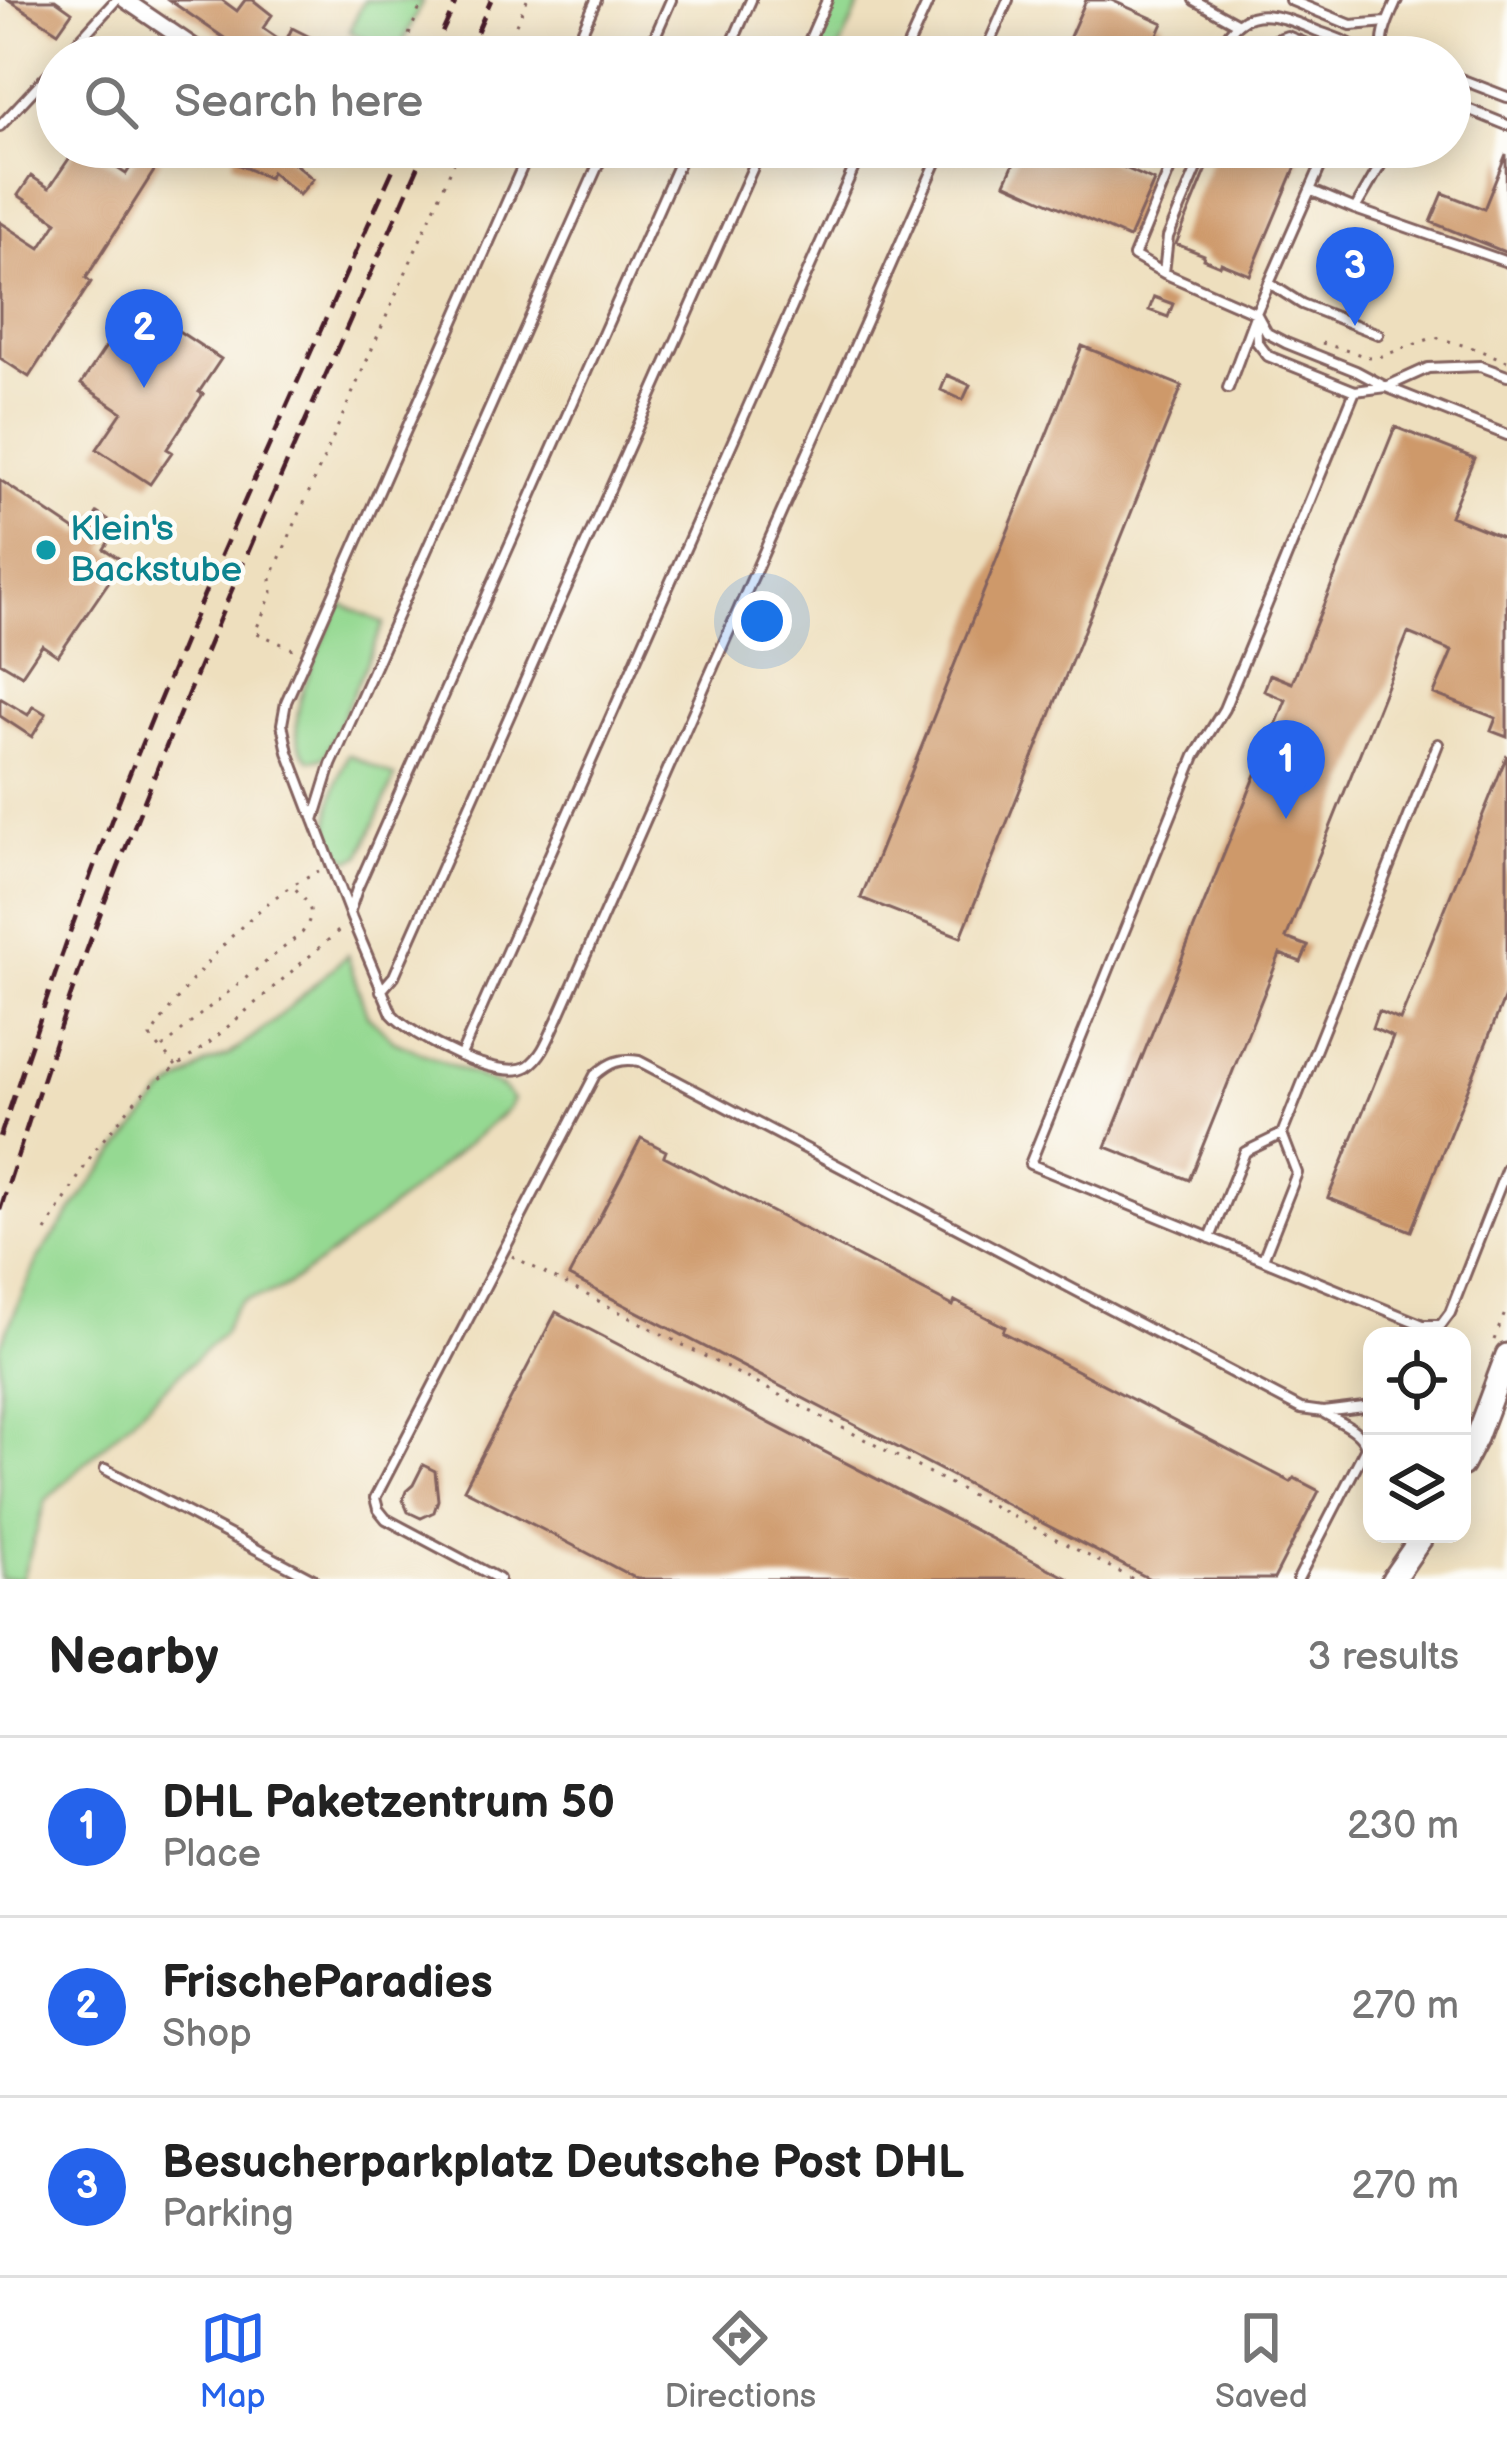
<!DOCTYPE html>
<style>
:root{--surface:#fff;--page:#f6f6f6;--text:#222;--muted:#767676;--line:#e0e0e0;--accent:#2563eb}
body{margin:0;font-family:"Balsamiq Sans",sans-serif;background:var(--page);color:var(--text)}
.controls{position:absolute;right:36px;bottom:36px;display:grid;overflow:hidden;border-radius:24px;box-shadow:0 6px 30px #0003}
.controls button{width:108px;height:108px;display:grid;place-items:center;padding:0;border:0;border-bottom:3px solid var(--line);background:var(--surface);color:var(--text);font:60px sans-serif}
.you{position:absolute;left:762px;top:621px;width:42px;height:42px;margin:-30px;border:9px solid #fff;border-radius:50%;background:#1a73e8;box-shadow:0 0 0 18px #1a73e833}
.badge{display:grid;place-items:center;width:78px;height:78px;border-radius:50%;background:var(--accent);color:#fff;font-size:39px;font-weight:700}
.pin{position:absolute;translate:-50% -99px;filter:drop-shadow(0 3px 6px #0008)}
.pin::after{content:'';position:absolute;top:63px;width:42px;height:36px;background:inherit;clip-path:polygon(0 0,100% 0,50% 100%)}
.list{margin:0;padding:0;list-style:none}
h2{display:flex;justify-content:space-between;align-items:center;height:156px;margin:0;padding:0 48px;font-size:51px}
h2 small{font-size:39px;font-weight:400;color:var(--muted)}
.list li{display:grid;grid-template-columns:78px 1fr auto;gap:36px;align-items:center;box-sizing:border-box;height:180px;padding:0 48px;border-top:3px solid var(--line)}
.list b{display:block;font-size:45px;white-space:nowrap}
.list p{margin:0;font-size:39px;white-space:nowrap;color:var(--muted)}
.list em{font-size:39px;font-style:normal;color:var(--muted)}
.icon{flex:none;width:66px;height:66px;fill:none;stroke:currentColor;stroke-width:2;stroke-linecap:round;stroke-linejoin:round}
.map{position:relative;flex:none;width:1507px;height:1579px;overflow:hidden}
.search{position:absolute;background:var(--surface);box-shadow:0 6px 30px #0003;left:36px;right:36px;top:36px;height:132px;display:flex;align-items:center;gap:30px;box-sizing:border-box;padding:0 42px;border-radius:66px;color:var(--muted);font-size:45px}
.sheet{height:696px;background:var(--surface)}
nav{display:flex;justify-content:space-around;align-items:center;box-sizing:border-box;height:168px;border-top:3px solid var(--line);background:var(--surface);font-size:33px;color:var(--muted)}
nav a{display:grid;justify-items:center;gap:6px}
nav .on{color:var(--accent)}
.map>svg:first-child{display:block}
</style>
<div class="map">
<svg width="1507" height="1579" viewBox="0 0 1507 1579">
<rect width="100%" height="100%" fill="#fdfcf7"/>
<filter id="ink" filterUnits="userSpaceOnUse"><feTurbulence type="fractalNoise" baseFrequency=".00833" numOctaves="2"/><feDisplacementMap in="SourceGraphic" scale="24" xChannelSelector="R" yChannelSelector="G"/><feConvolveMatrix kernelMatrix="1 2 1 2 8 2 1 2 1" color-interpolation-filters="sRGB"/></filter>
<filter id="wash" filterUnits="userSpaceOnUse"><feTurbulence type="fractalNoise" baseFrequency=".004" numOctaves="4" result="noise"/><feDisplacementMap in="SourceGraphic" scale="48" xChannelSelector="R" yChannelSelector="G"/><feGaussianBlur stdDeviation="2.7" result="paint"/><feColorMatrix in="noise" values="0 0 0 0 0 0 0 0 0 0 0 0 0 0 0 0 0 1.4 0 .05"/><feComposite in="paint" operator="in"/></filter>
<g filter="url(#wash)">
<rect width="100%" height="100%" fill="#eedfbe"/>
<path fill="#95d992" stroke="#707c5e" stroke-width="3" d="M364 0H423L396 57 349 31Z
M837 0H862L836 57H812Z
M341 604 384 623 327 752 322 758 310 760C272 730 325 638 341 604Z
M348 754 395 777 361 855 351 860C312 842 336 783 348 754Z
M347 955 367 1015 394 1041 502 1087 513 1100 507 1110C435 1171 364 1234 286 1286 253 1307 240 1284 224 1332L46 1500 22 1579H0V1346L39 1257 91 1184 163 1095 206 1064 229 1055 274 1021Z"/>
<g id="blocks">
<path fill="#ce996b" d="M9 0H55L72 12 58 32Z
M169 0H222L237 11 245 0H253L272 15 263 28 285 43 292 28 350 57H278L279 54 267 48 261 57H252Z
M1086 0H1111L1163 23 1148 57H1061Z
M105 39 129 57H92Z
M77 147H85L126 174 143 148 161 160 86 278 91 282 29 377 0 358V222L40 248 57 222 18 195 31 176 49 188Z
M239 147H293L288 158 313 179 299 195 271 172 269 178 232 162Z
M1021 147H1108L1103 158 1154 181 1129 238 1005 183Z
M1216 147H1304L1250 275 1221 263 1220 266 1203 259 1204 255 1176 244Z
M1506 154 1507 253 1431 222 1443 193 1484 209Z
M1154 297 1173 304 1168 317 1149 310Z
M130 299 221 359 199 392 203 394 167 449 172 452 150 484 97 449 122 412 81 384 113 336 108 333Z
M1082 346 1182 386 961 937 861 898Z
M947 375 970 385 963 400 941 390Z
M1395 427 1474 458 1450 516 1507 539V737L1491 731 1496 718 1434 694 1452 651 1408 633 1286 938 1308 946 1301 962 1280 954 1189 1180 1106 1147 1286 700 1264 691 1270 674 1292 683Z
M0 480 82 535 97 513 118 527 104 549 123 561 58 656 42 645 22 675 0 662Z
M0 698 28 715 33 706 46 714 32 737 0 716Z
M1507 755V991L1411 1231 1328 1198 1393 1037 1372 1028 1378 1011 1400 1020Z
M641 1138 666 1151 664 1156 953 1306 955 1301 1005 1327 1003 1332 1291 1482 1294 1478 1319 1491 1274 1579H1150L569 1276Z
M556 1312 1069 1579H637L561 1539 464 1489Z
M423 1465 435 1471 438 1500 434 1512 421 1518 408 1512 403 1500 406 1491 413 1485Z"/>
</g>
</g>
<g filter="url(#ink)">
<use href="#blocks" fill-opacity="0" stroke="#83625e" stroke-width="3"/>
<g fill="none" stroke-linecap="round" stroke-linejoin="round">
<g stroke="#83625e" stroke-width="14">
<path id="lane" d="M1194 0 1236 23
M1290 0 1351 25 1387 22
M64 57 116 0
M571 57 596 0
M646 57 671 0
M726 57 751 0
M802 57 827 0
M903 57 929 0
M983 57 1008 0
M1216 57C1239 1 1270 11 1317 31 1336 38 1354 43 1368 57
M1248 57 1258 46 1287 36 1338 57
M1276 57C1285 44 1297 52 1309 57
M1385 57C1378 38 1389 18 1397 0
M1450 75 1507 97
M1450 110H1470L1507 125
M0 126 57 65
M531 147 286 702 282 724 288 752 352 919 392 1014C411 1036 501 1083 528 1066 544 1055 550 1034 558 1018L943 147
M1179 147 1134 256 1164 273 1256 313 1267 333 1286 343 1356 371 1386 387 1507 435
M1310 190 1355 209 1507 262
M1355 209 1391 147
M1164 273 1168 237 1206 147
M1269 283 1302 304 1378 334
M1256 314 1257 342 1268 356 1355 391 1386 387 1428 368 1480 366 1507 376
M1228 388 1256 313 1329 147
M1355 391 1224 709 1195 756 1030 1164 1423 1325H1441L1450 1313 1507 1168
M314 820 331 765 606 147
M350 910 357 889 686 147
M381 991 394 976 401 960 762 147
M461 1055 863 147
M1210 1238 1245 1152 1282 1134 1438 744
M1263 1259 1297 1173 1282 1134
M105 1469 313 1579
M499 1579 386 1519 378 1509 375 1498 595 1075C610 1062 620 1058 639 1061L1301 1409 1323 1412 1372 1406
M1298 1579 1366 1447C1362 1430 1339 1422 1324 1413"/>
</g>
<g stroke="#83625e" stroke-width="20">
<path id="street" d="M125 0 209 57
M335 147 344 152"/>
</g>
<g stroke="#83625e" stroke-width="27">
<path id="secondary" d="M1462 1465 1476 1438 1507 1355
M1393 1579 1424 1534"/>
</g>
<path stroke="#83625e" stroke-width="3" stroke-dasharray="3 9" stroke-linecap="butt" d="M400 57 423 0
M501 57 527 0
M1322 343 1368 357 1382 356 1435 337 1473 348 1507 361
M293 649 255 632 272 593 271 578 461 147
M163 1048 201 1014 302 933C318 910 309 905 293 886
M176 1066 150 1037C188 981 256 898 319 871
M46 1231 94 1151 135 1101 149 1087 209 1043 342 928
M512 1256 1133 1579
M1494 1340 1507 1308"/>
<use href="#lane" stroke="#fff" stroke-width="8"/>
<use href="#street" stroke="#fff" stroke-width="14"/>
<use href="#secondary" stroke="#fff" stroke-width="21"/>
<path stroke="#4a1f2b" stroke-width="4.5" stroke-dasharray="18 9" stroke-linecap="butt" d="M431 57 457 0
M466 57 491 0
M0 1137C39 1022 77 906 122 793 209 574 307 361 403 147
M0 1210C32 1112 63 1013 99 917 198 656 314 402 427 147"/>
</g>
</g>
<circle fill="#0f9aa8" stroke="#fdfcf7" stroke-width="4.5" cx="46" cy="550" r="12"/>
<g text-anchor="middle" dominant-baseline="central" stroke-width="9" stroke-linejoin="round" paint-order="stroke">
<g font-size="36" fill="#0d838f" stroke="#fdfcf7" text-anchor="start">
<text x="70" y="529">Klein's<tspan x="70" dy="41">Backstube</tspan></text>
</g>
</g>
</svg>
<div class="controls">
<button><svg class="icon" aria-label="locate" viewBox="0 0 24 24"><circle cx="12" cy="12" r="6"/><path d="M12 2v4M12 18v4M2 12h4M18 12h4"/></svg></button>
<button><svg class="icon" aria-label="layers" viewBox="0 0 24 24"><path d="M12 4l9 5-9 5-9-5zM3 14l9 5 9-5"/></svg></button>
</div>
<div class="you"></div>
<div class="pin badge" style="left:1286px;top:819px">1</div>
<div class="pin badge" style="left:144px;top:388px">2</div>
<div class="pin badge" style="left:1355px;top:326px">3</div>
<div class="search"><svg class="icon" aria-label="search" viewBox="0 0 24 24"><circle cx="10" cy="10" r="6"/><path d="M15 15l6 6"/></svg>Search here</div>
</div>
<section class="sheet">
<h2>Nearby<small>3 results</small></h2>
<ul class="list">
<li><span class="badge">1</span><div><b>DHL Paketzentrum 50</b><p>Place</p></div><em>230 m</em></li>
<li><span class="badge">2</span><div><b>FrischeParadies</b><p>Shop</p></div><em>270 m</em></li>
<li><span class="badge">3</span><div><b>Besucherparkplatz Deutsche Post DHL</b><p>Parking</p></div><em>270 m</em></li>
</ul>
</section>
<nav>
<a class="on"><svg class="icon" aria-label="map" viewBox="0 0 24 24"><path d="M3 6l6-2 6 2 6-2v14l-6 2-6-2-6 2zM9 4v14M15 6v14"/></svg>Map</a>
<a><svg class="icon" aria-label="directions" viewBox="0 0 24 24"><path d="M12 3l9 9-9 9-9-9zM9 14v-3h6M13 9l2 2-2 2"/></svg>Directions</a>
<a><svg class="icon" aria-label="saved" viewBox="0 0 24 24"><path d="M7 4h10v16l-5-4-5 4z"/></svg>Saved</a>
</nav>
